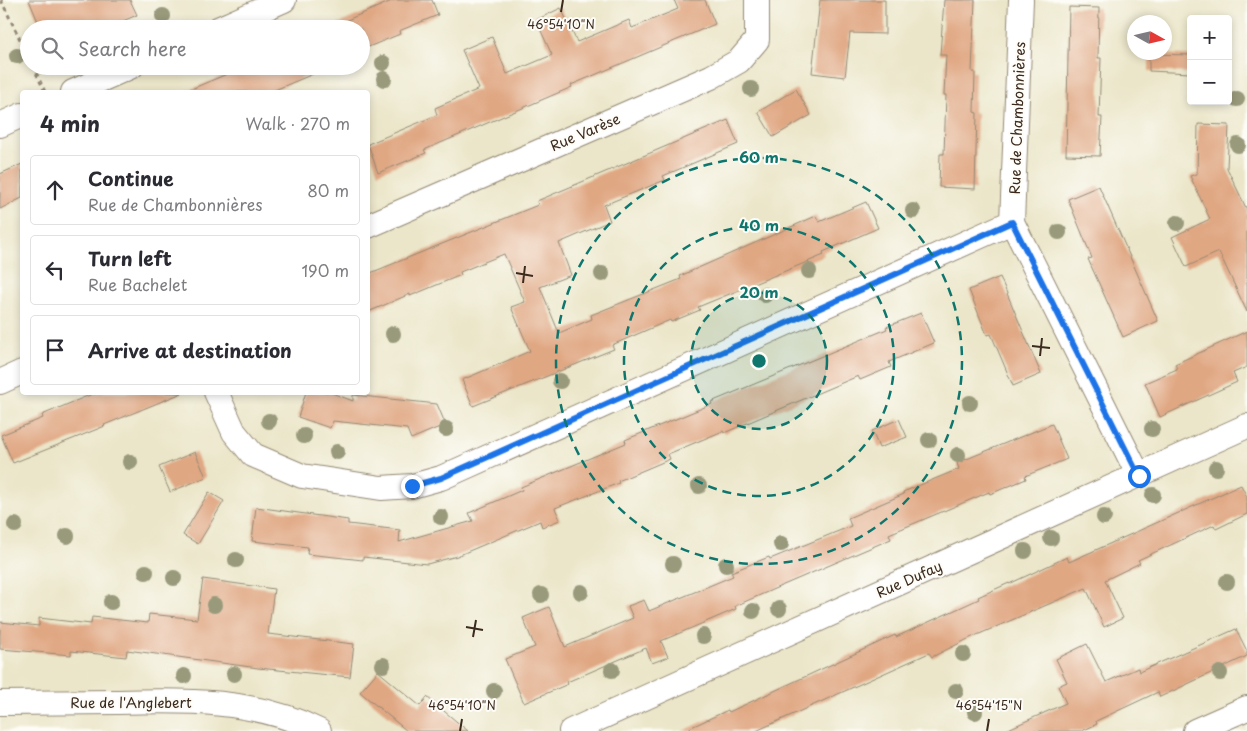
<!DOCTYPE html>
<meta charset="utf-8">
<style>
:root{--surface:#fff;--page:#f7f7f7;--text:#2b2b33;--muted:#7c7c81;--line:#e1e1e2}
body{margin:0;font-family:"Playpen Sans",sans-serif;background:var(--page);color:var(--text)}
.controls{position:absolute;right:15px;top:15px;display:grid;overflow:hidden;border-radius:5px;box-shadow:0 2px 8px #0003}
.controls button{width:45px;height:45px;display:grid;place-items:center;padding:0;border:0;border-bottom:1px solid var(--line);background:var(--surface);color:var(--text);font:25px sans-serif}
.compass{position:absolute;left:1127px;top:15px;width:45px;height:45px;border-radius:50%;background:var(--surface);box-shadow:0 2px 8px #0003;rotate:98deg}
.stop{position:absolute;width:15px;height:15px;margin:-11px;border:4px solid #1a73e8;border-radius:50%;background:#fff}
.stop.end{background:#1a73e8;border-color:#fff;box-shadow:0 1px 5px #0008}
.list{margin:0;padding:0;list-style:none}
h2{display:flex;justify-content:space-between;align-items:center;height:65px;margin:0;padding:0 20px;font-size:21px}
h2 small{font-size:16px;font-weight:400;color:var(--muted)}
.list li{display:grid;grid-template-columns:32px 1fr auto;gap:15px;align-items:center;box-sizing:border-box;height:70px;margin:0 10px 10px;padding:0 10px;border:1px solid var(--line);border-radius:5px}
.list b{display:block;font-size:19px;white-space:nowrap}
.list p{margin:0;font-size:16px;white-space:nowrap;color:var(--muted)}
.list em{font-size:16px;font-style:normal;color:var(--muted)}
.icon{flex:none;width:28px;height:28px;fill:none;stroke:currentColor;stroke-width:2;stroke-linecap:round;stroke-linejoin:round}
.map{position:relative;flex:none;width:1247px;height:731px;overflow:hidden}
.search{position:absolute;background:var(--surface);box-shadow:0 2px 8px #0003;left:20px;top:20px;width:350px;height:55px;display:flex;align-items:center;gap:12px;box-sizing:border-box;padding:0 18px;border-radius:28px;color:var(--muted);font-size:19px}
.panel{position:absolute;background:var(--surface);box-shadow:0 2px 8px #0003;left:20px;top:90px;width:350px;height:305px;border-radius:5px}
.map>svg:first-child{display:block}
</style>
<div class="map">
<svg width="1247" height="731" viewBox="0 0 1247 731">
<rect width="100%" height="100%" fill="#fdfcf7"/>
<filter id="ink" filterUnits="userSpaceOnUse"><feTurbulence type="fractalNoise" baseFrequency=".02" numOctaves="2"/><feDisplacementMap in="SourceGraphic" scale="10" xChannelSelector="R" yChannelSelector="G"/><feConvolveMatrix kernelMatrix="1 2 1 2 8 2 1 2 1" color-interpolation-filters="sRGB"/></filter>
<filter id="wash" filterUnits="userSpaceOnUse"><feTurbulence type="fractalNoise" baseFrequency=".0096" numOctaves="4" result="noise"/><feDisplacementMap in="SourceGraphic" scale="20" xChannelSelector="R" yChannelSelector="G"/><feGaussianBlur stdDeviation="1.12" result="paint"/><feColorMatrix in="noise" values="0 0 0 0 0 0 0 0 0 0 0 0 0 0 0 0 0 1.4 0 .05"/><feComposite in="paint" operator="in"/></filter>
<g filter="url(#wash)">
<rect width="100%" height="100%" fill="#ebe6c9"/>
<g id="blocks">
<path fill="#e0a783" d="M29 0H130L137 15 104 29H41Z
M394 0H432L438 15 399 31 400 34 361 50V29H326Z
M674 0H705L715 24 571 85 572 87 424 150 426 153 378 173 368 144 437 115 435 108 479 89 462 50 492 37 507 74 552 55 536 20 561 8 577 42 629 20 632 28 678 9Z
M820 0H885V34L850 33 845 77 812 73Z
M944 0H975L972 72H975L974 112 977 113 975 189 939 187 940 154H944L946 95H944L946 55H940Z
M1069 7 1099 8 1098 58H1101L1099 117H1102L1100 156 1066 155Z
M1149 54 1191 55V73L1149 71Z
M246 66H332L270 92H184Z
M796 89 811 115 773 137 758 112Z
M728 120 738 144 663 176 665 180 604 205 610 221 559 243 571 275 540 287 559 333 592 319 591 315 681 279 680 276 816 216 819 222 866 202 878 228 823 252 824 255 698 307 700 310 671 322 670 320 612 345 614 349 473 406 462 380 530 351 511 307 525 302 504 254 460 272 461 275 410 296V294L368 312V274L538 205 537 201Z
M1198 124 1229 125 1227 168 1247 210V312L1219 252 1186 267 1172 237 1210 219 1190 176 1197 174Z
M22 164V198L0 209V174Z
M1099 186 1158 321 1123 337 1088 259 1092 258 1068 199Z
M1000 277 1041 374 1013 386 991 334 987 335 969 290Z
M921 313 934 343 889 362 891 367 860 380 858 376 724 433 723 431 668 454 670 459 618 481 619 483 555 508 560 520 542 527 540 521 457 556 427 564 363 557V560L307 554 308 547 252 541 256 507 348 520V524L400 530 399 542 473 521 469 513 522 490 521 487 626 443 625 440 712 404 711 402 887 329 886 327Z
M1247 331V367L1233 373 1237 382 1160 417 1145 383 1177 369 1175 364Z
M97 392 182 393 104 425 105 426 13 463 1 435 43 418 42 415Z
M306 392H329L353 401V395L437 404 445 423 441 424 442 426 411 439 407 429 333 421 330 428 298 417Z
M899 419 907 437 879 448 872 431Z
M1052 424 1067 459 1025 476 1026 479 990 494 989 492 889 534 891 539 781 586 735 606 736 609 661 641 668 657 652 663 646 648 567 682 568 684 524 703 505 659 535 647 523 618 549 607 565 647 633 618 628 606 644 600 649 611 733 576 731 572 769 557 770 559 851 526 848 518 904 494 903 492 959 469 957 463Z
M195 452 206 477 170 492 159 467Z
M1241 485 1247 497V514L1216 529 1214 525 1138 560 1140 563 1105 580 1123 618 1104 627 1086 588 970 638 932 657 929 653 756 731H683L728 710 729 712 895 635 896 637 979 599 978 597 1009 583V584L1067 557 1069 562Z
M209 492 224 501 198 544 183 535Z
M203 579 274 589 268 634 354 644 350 677 258 668 127 650 126 657 71 651V655L0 649V622L39 626V618L91 624 92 617 148 623 149 614 197 619Z
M1236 629 1247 651V656L1160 697 1158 692 1096 721 1097 724 1082 731H1004L1066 703 1058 686 1067 682 1056 659 1087 644 1106 682 1138 668 1139 672Z
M378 671 420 706 427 697 468 731H407L360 692Z"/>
</g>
</g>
<g filter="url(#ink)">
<use href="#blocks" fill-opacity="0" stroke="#938874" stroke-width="1"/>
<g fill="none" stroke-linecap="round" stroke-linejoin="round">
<g stroke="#938874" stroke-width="26">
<path id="street" d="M1021 0 1012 222 1139 476
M218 29 284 0
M73 92 132 66
M0 125 22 115
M368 226 711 77 739 61 757 40V0
M0 382 22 372
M216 392 234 432 253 455 302 476 381 488 412 486 441 478 1012 222
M0 703C39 703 79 702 118 702 185 700 257 699 319 731
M571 731 1247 426
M1195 731 1247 708"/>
</g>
<path stroke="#938874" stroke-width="3" stroke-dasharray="4 4" stroke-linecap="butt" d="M1 0 29 58
M33 66 45 92"/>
<use href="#street" stroke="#fff" stroke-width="24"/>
</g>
<g fill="#999a7b">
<circle cx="163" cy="16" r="8"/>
<circle cx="17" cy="56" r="8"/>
<circle cx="383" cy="63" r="8"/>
<circle cx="384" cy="79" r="8"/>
<circle cx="751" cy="89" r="8"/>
<circle cx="1237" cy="99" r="8"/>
<circle cx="1238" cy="145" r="8"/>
<circle cx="913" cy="211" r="8"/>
<circle cx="1177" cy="223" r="8"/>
<circle cx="1059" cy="232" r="8"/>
<circle cx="809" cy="271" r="8"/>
<circle cx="602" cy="274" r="8"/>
<circle cx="765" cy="295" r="8"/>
<circle cx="393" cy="334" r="8"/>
<circle cx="560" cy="381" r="8"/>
<circle cx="970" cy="403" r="8"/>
<circle cx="269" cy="421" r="8"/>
<circle cx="446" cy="429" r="8"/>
<circle cx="1152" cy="429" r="8"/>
<circle cx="304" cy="436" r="8"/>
<circle cx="929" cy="440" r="8"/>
<circle cx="337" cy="452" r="8"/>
<circle cx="958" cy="455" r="8"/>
<circle cx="130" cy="462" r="8"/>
<circle cx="1216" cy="468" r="8"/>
<circle cx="699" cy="486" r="8"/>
<circle cx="1153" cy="495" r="8"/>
<circle cx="441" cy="517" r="8"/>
<circle cx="1104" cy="517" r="8"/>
<circle cx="15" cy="525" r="8"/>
<circle cx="67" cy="536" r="8"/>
<circle cx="1051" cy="538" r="8"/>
<circle cx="781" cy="544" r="8"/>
<circle cx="1025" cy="551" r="8"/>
<circle cx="236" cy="560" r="8"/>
<circle cx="673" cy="564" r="8"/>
<circle cx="726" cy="565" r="8"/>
<circle cx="146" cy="572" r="8"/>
<circle cx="174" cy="578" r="8"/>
<circle cx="1227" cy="582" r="8"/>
<circle cx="581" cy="592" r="8"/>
<circle cx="541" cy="595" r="8"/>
<circle cx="111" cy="602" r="8"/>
<circle cx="214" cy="605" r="8"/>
<circle cx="779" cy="609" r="8"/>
<circle cx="753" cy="611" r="8"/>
<circle cx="703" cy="636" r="8"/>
<circle cx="963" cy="654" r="8"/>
<circle cx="383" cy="665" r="8"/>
<circle cx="612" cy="670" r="8"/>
<circle cx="1220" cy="673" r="8"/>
<circle cx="234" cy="674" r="8"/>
<circle cx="184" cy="676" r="8"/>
<circle cx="494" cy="691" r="8"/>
<circle cx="956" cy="691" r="8"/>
<circle cx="975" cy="712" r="8"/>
</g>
</g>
<g fill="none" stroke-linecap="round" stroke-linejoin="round" filter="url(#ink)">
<path stroke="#1a73e8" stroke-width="6" d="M412 486 441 478 1012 222 1139 476"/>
</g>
<path fill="none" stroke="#3b2a1e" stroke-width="2" d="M561 12 563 0M516 273 533 276M523 283 525 266M1032 346 1050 348M1040 356 1042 338M466 627 483 630M473 637 476 620M460 731 462 719M987 731 989 719"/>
<circle cx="759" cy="361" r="68" fill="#0f766e" fill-opacity=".12"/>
<g fill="none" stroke="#0f766e" stroke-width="2.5" stroke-dasharray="9 6">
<circle cx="759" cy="361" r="68"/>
<circle cx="759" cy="361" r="135"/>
<circle cx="759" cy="361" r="203"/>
</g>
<g text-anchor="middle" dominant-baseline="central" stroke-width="4" stroke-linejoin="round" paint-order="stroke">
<g font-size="14" fill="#3b2a1e" stroke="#fdfcf7">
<text transform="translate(1017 118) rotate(-88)">Rue de Chambonnières</text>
<text transform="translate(585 132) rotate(-23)">Rue Varèse</text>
<text transform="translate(909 579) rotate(-24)">Rue Dufay</text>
<text x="131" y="702">Rue de l'Anglebert</text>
</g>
</g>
<g font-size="12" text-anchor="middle" fill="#3b2a1e" stroke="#fdfcf7" stroke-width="4" stroke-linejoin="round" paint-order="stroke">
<text x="561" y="29">46°54'10"N</text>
<text x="462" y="710">46°54'10"N</text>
<text x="989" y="710">46°54'15"N</text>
</g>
<circle cx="759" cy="361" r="8" fill="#0f766e" stroke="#fdfcf7" stroke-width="2.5"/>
<g font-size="15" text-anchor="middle" font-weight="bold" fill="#0f766e" stroke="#fdfcf7" stroke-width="4" stroke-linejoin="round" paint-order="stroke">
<text x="759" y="163">60 m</text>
<text x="759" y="231">40 m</text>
<text x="759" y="298">20 m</text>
</g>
</svg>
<div class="controls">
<button>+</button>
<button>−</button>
</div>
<svg class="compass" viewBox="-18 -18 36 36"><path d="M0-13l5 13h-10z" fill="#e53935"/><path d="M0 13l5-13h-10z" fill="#7c7c81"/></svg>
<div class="stop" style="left:1139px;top:476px"></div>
<div class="stop end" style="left:412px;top:486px"></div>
<div class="search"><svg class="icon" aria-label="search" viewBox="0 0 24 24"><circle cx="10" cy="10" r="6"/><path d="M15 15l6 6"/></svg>Search here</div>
<section class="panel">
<h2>4 min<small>Walk · 270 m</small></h2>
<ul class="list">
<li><svg class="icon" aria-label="ahead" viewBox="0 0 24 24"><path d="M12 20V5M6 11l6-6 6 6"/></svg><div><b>Continue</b><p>Rue de Chambonnières</p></div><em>80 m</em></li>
<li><svg class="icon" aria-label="left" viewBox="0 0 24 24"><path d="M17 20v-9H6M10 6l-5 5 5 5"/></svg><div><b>Turn left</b><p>Rue Bachelet</p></div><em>190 m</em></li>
<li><svg class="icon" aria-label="arrive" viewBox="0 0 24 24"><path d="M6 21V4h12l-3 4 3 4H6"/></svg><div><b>Arrive at destination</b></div></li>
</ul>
</section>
</div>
